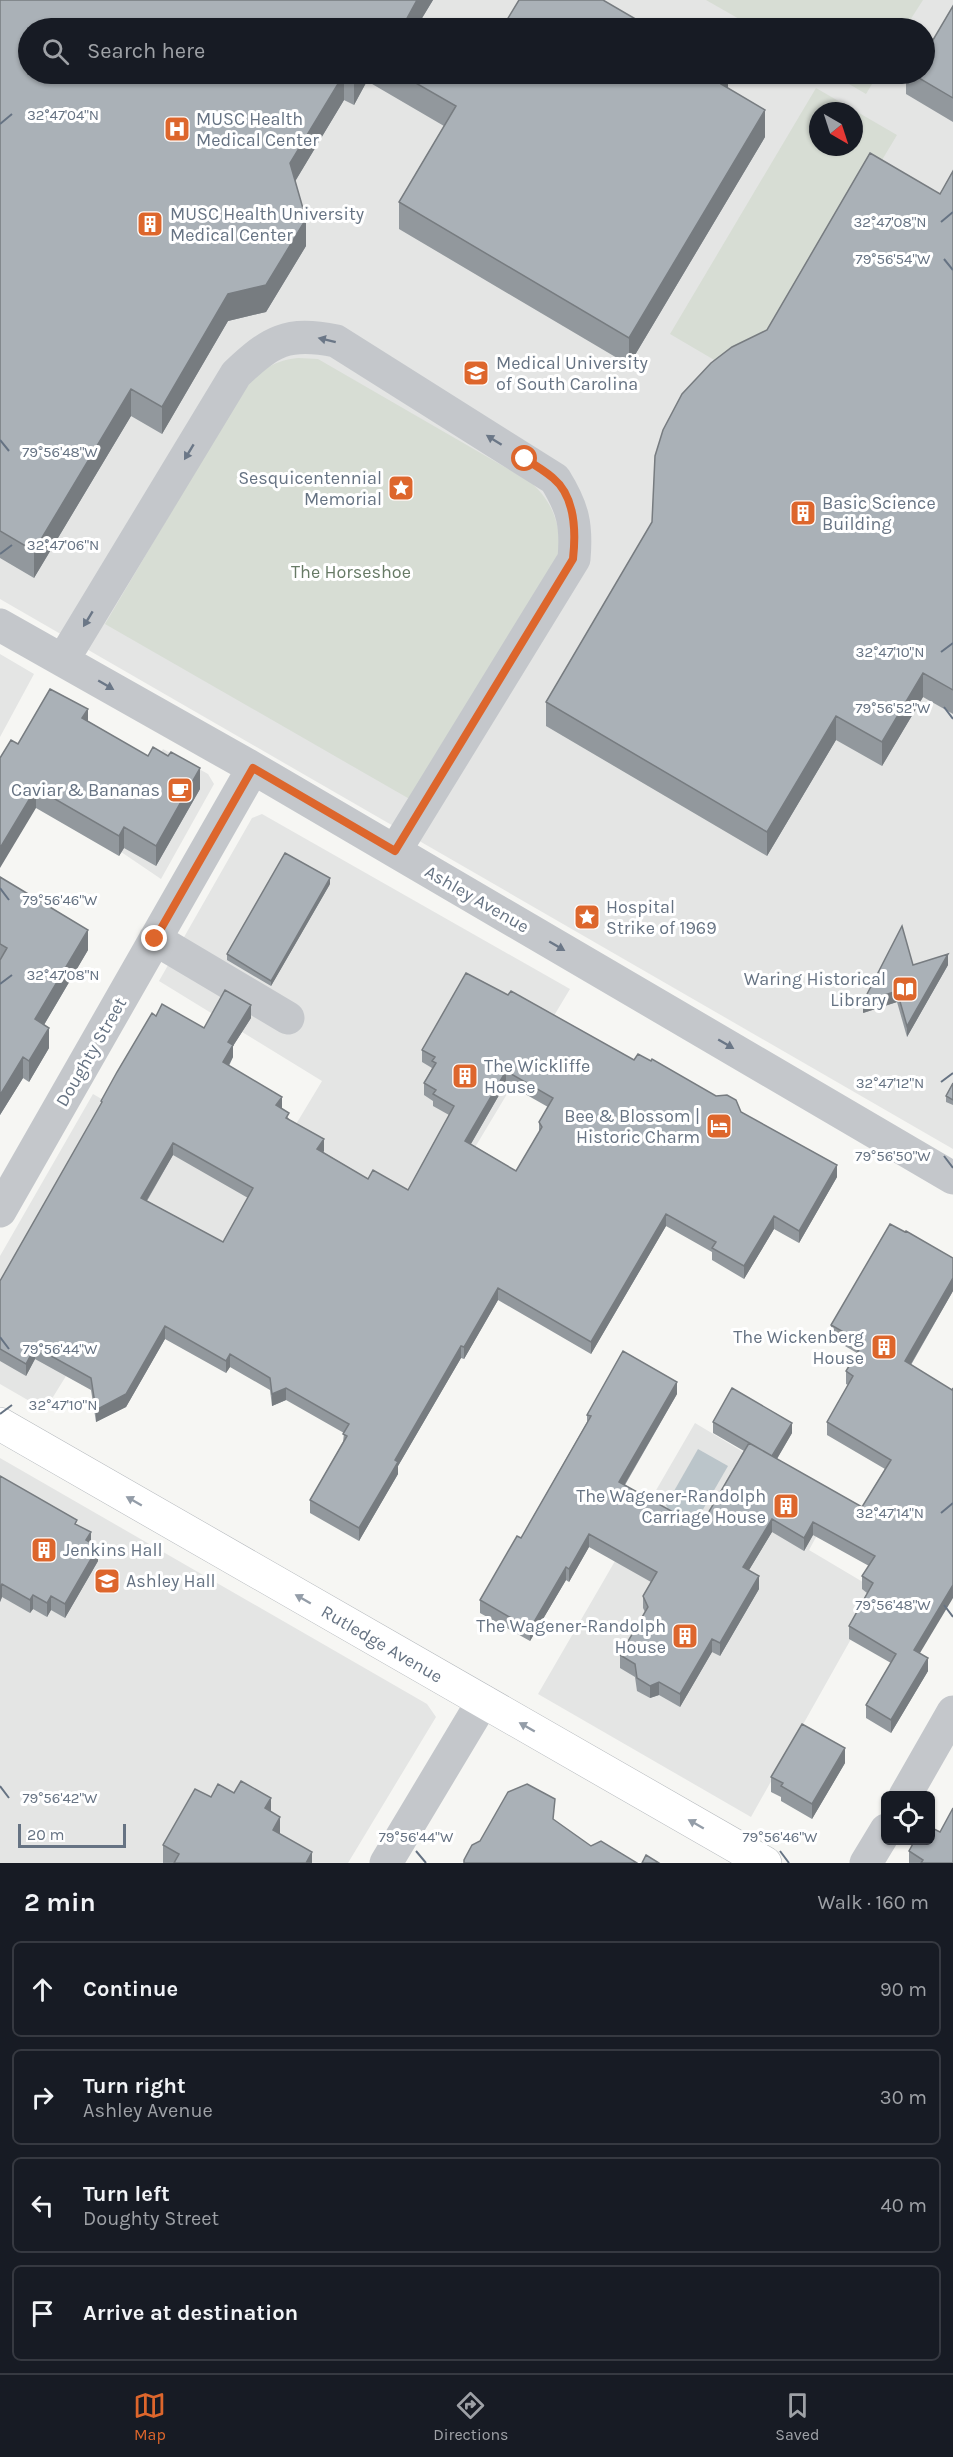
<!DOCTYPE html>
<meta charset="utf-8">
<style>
:root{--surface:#171b24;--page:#242831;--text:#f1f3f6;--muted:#9ea1a6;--line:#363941;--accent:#dd662c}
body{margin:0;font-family:Karla,sans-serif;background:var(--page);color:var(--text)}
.controls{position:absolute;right:18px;bottom:18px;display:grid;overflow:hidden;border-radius:9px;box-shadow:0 2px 4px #0004}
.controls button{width:54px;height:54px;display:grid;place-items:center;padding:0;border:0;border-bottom:2px solid var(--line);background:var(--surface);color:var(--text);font:30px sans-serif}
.compass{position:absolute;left:809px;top:102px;width:54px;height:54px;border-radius:50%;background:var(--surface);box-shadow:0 2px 4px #0004;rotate:141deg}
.scale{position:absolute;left:18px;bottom:15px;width:108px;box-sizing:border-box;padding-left:6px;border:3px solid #667383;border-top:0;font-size:16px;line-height:21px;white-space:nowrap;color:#667383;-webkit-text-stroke:4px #fff;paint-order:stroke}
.stop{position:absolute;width:18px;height:18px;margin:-14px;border:4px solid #dd662c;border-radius:50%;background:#fff}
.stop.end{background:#dd662c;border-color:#fff;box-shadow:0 2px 6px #0008}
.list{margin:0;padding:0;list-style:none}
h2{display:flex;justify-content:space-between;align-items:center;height:78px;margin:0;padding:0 24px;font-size:26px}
h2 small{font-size:20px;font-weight:400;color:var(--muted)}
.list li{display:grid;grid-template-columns:39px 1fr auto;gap:18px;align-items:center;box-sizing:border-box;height:96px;margin:0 12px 12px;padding:0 12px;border:2px solid var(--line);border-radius:9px}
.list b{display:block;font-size:22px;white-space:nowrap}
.list p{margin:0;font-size:20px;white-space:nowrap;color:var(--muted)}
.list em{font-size:20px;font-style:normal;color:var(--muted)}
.icon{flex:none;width:33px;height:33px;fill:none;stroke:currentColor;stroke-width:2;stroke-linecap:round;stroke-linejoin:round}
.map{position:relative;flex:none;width:953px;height:1863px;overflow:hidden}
.search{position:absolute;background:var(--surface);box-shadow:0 2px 4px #0004;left:18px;right:18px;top:18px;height:66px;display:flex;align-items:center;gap:15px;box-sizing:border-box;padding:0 21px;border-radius:33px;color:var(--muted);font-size:22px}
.sheet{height:510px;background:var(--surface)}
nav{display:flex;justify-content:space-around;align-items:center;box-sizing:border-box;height:84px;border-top:2px solid var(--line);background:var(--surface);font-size:16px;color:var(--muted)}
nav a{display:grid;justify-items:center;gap:3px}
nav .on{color:var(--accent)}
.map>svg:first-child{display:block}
</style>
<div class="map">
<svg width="953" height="1863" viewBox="0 0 953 1863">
<rect width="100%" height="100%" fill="#f6f6f3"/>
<path fill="#e4e5e4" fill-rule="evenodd" d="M0 0H953V1149L0 599ZM28 28H924V74H28ZM818 111H854V147H818Z
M0 654 34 674 0 737Z
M163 749 208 774 214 784 161 879 105 841Z
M262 814 570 989 399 1274 216 1260 158 1227 45 1410 0 1384V1256L93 1094 257 1189 322 1081 159 981 252 818Z
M695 1423 833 1506 809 1550 878 1591 751 1817 538 1694Z
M0 1458 427 1704 436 1717 348 1863H0Z"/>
<path fill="#d7ddd4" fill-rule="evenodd" d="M706 0H923L905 28H755Z
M832 74H878L866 94Z
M816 88 897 135 750 381 670 334ZM818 111H854V147H818Z
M298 358 318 359 529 481C552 500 560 523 560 551L420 805 105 624 245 387C264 369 272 361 298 358Z"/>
<path fill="#bbc5ca" d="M698 1449 728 1466 694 1525 669 1511 666 1505Z"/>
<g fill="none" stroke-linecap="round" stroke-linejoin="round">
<g stroke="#b5b9bd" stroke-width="34">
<path id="major" d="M0 1424 765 1863"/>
</g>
<path stroke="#c4c7cb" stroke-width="33" d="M0 625 253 768 953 1178
M63 660 236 374C271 341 287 331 336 341L555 479C573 508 577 525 574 559L395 851
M155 939 288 1018
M0 1211 253 768
M905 1796 953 1712
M386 1863 483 1701
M866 1863 886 1830"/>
<use href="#major" stroke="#fff" stroke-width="33"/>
</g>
<path fill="#92989d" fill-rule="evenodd" d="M0 0H433L416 28 28 74H727L728 88 765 137 629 365 399 229V202L444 126 367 81 354 105 344 100 295 181 306 246 266 312 228 321 162 434 131 416 34 578 0 558Z
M953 6V122L906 94V74H924L933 40Z
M953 171V714L923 697 882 766 836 740 767 856 546 726V702L767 330 940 194Z
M88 721 200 789 156 866 124 848 119 856 36 808 18 744Z
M0 877 88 950 44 1025 49 1048 29 1082 23 1078 0 1115Z
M330 884 271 986 227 960V954Z
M913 965H948L907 1037 897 1002 863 1013Z
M156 1016 204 1028 251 1018 233 1046V1057L229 1066 282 1109 289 1119 324 1151 323 1152 368 1179 408 1190 449 1115 433 1106V1101L424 1095V1083L432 1068 422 1062V1050L634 1060 741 1112 837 1177 799 1243 774 1229 744 1279 712 1260V1252L666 1226 591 1354 498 1300 464 1359 461 1358 398 1466V1474L359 1541 310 1513V1500L343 1442 344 1433 286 1400 272 1406 270 1390 230 1367 226 1373 165 1339 126 1407 96 1422 91 1390 35 1359 26 1376 0 1361V1281L101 1105V1101ZM506 1083 548 1107 539 1122V1132L516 1171 471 1144ZM173 1155 248 1198 223 1242 147 1201Z
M953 1083V1105L946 1102V1096Z
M953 1291 911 1365 920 1653 928 1671 891 1733 866 1718V1705L891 1663 849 1639V1626L867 1593 862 1589V1576L869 1566 813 1535 804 1551 772 1532 749 1570 759 1589 720 1656 712 1652 680 1707 659 1695 650 1698 637 1691 635 1677 620 1668V1655L645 1612 643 1608V1596L651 1582 589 1547 569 1582 566 1580 530 1641 480 1613V1600L521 1538 587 1422V1415L677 1394 625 1485 700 1527 744 1451 713 1433V1422L792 1433 777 1459 862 1507 885 1469 827 1435V1422L848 1385 846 1384V1371L857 1353 831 1338V1325Z
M0 1476 77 1525 91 1543 98 1561 65 1618 51 1610 47 1617 33 1609 30 1613 2 1597 0 1602Z
M845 1763 812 1819 781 1801V1797L771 1792V1777Z
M234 1793 271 1812 280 1834 306 1863H163V1845L211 1797Z
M909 1851 953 1863H909Z"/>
<path fill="#777c80" d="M417 0H433L416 28 405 22Z
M344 74V100L290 190V163Z
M356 74H367V81L354 105V78Z
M728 74V101L721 84Z
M765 110V137L629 365V338Z
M306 219V246L266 312 228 321 162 434V407L228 294Z
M131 389V416L34 578V551Z
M923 673V697L882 766V742Z
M88 709V729L82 718Z
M836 716V740L767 856V832Z
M200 768V789L156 866V846Z
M36 788V808L0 868V848Z
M124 827V848L119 856V836Z
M330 878V884L271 986V981Z
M88 930V950L35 1040V1019Z
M948 954V965L907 1037V1026Z
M897 991V1002L863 1013V1002Z
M251 1005V1018L233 1046V1057L223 1075V1062L228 1042Z
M49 1028V1048L29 1082V1061Z
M23 1057V1078L0 1115V1095Z
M506 1071V1083L465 1154V1141Z
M282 1097V1109L276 1105Z
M324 1139V1151L317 1161V1149Z
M173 1143V1155L141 1210V1198Z
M837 1165V1177L799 1243V1231Z
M666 1214V1226L591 1354V1342Z
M774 1216V1229L744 1279V1266Z
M953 1278V1291L905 1374V1361Z
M498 1288V1300L464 1359V1347Z
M165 1326V1339L126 1407 96 1422V1410Z
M461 1346V1358L398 1466V1474L359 1541V1528L395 1460Z
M35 1347V1359L26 1376V1364Z
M230 1354V1367L226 1373V1361Z
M677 1382V1394L619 1494V1482Z
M286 1388V1400L272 1406V1394Z
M792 1423V1433L772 1467V1457Z
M772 1519V1532L743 1580V1567Z
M813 1522V1535L804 1551V1538Z
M91 1532V1546L86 1540Z
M589 1534V1547L569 1582V1569Z
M98 1547V1561L65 1618V1604Z
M566 1567V1580L530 1641V1629Z
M759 1576V1589L720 1656V1643Z
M2 1584V1597L0 1602V1588Z
M953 1585V1598L914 1663V1650Z
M33 1595V1609L30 1613V1600Z
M51 1596V1610L47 1617V1603Z
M712 1639V1652L680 1707V1694Z
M928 1658V1671L891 1733V1720Z
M659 1682V1695L650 1698V1686Z
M845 1748V1763L812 1819V1804Z
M271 1798V1817L265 1808Z
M280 1817V1836L273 1830Z
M312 1852V1863H306Z"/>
<path fill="#aab1b7" stroke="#777c80" stroke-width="1.5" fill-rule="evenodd" d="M0 0H417L405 22 416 28H28V74H344L290 163 306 219 266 285 228 294 162 407 131 389 34 551 0 531Z
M519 0H603L651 28H502Z
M953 6V98L912 74H924V39L926 36 933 40Z
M346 74H356L354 78Z
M400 74H727L721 84 765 110 629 338 399 202 456 106Z
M870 153 940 194 953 171V690L923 673 882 742 836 716 767 832 546 702 652 522 655 456 663 430 682 394 711 363 732 347 767 330Z
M50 689 88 709 82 718 148 756 153 747 168 756 171 752 200 768 156 846 124 827 119 836 36 788 0 848V758L11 740 18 744Z
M285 853 330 878 271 981 227 954Z
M0 877 88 930 35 1019 49 1028 29 1061 23 1057 0 1095V960L7 948 0 944Z
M902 926 913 965 948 954 907 1026 897 991 863 1002Z
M466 973 508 995 511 991 634 1060 638 1054 651 1061 652 1059 716 1096 727 1095 736 1100 741 1112 837 1165 799 1231 774 1216 744 1266 712 1248 716 1242 666 1214 591 1342 498 1288 464 1347 461 1346 395 1460 398 1462 359 1528 310 1500 347 1436 343 1434 349 1424 286 1388 272 1394 270 1378 230 1354 226 1361 165 1326 126 1394 96 1410 91 1378 35 1347 26 1364 0 1349V1281L102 1102 101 1101 117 1072 152 1013 156 1016 162 1004 204 1028 225 990 251 1005 228 1042 233 1045 223 1062 282 1097 276 1105 289 1113 286 1118 324 1139 317 1149 368 1179 373 1170 408 1190 454 1106 433 1094 436 1090 424 1083 436 1063 432 1061 435 1057 422 1050ZM506 1071 553 1098 539 1122 542 1127 516 1171 465 1141ZM173 1143 253 1188 223 1242 141 1198Z
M953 1083V1100L946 1096Z
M890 1224 905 1232 906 1231 953 1258V1278L905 1361 952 1390 953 1388V1585L914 1650 928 1658 891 1720 866 1705 896 1654 849 1626 873 1583 862 1576 875 1556 813 1522 804 1538 772 1519 743 1567 759 1576 720 1643 712 1639 680 1694 659 1682 650 1686 637 1678 635 1664 620 1655 648 1607 643 1596 657 1572 589 1534 569 1569 566 1567 530 1629 480 1600 517 1536 521 1538 591 1416 587 1415 623 1351 677 1382 619 1482 700 1527 749 1443 862 1507 891 1460 827 1422 853 1376 846 1371 863 1343 831 1325Z
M732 1388 792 1423 772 1456 713 1422Z
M0 1476 77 1520 75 1524 91 1532 86 1540 98 1547 65 1604 51 1596 47 1603 33 1595 30 1600 2 1584 0 1588Z
M802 1724 845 1748 812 1804 781 1786 783 1783 771 1777Z
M241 1781 271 1798 265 1808 280 1817 273 1830 312 1852 306 1863H174L179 1854 163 1845 195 1789 211 1797 218 1784 234 1793Z
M527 1784 555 1799 553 1819 591 1846 601 1841 637 1863H464V1860L472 1845 480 1841 508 1792Z
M953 1808V1863H921L923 1860 909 1851 915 1840H930V1827L940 1832Z
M646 1855 659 1863H642Z"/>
<defs><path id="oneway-solid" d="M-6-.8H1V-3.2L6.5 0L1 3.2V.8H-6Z" transform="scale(1.5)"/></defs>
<g fill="#6b7787">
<use href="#oneway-solid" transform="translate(327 340) rotate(-166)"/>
<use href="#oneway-solid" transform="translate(494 440) rotate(-148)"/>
<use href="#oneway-solid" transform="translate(189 452) rotate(121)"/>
<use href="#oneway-solid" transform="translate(88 619) rotate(121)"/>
<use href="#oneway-solid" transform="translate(106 685) rotate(30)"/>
<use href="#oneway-solid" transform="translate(557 946) rotate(30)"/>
<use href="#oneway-solid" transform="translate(726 1044) rotate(30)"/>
</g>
<g fill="#949da8">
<use href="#oneway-solid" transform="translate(134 1501) rotate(-150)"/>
<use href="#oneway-solid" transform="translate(303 1599) rotate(-150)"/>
<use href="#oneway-solid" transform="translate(527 1727) rotate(-150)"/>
<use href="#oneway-solid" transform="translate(696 1824) rotate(-150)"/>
</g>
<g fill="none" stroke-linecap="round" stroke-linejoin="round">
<path stroke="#dd662c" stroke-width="8" d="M155 939 253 768 395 851 573 559C576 532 576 497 553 478 545 471 535 465 525 459"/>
</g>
<path fill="none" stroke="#667383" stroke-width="2" d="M0 124 12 114M941 222 953 212M944 259 953 270M0 440 9 451M0 554 12 545M941 652 953 643M944 707 953 719M0 888 9 900M0 984 12 975M941 1082 953 1073M944 1156 953 1168M0 1337 9 1349M0 1414 12 1405M941 1513 953 1503M944 1605 953 1617M0 1786 9 1798M416 1851 426 1863M780 1851 789 1863"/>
<defs>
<g id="hospital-square" transform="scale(1.35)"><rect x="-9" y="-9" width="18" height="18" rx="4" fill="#dd662c" stroke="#fff"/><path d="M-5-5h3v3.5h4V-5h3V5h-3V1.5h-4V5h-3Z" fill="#fff"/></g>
<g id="building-square" transform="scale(1.35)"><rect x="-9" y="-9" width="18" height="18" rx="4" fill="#dd662c" stroke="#fff"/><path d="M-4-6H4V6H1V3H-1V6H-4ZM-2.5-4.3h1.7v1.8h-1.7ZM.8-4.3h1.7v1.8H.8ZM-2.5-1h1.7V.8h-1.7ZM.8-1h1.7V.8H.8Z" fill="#fff"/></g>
<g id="university-square" transform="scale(1.35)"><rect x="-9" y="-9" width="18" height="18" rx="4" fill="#dd662c" stroke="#fff"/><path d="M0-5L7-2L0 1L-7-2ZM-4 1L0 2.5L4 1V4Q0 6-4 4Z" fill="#fff"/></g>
<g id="sight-square" transform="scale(1.35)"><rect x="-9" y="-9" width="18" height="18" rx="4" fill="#dd662c" stroke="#fff"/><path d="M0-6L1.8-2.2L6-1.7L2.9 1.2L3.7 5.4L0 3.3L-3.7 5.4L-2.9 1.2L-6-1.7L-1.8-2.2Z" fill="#fff"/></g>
<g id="cafe-square" transform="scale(1.35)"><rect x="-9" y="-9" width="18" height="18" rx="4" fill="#dd662c" stroke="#fff"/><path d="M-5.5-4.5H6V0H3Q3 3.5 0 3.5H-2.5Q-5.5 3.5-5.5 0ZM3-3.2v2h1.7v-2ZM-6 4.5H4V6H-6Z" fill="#fff"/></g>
<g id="library-square" transform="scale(1.35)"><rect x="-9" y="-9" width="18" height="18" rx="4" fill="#dd662c" stroke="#fff"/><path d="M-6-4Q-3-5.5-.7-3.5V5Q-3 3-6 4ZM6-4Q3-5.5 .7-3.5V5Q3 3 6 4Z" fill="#fff"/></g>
<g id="hotel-square" transform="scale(1.35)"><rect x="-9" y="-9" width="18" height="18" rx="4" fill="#dd662c" stroke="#fff"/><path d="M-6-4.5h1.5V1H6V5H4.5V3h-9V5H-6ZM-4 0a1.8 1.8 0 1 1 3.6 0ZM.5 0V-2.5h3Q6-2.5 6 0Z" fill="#fff"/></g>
<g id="school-square" transform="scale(1.35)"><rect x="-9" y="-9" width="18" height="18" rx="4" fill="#dd662c" stroke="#fff"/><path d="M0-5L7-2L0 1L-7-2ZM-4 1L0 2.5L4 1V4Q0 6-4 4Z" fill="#fff"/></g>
</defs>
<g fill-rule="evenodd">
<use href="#hospital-square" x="177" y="129"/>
<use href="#building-square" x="150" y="224"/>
<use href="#university-square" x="476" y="373"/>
<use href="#sight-square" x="401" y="488"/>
<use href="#building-square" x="803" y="513"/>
<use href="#cafe-square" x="180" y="790"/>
<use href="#sight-square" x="587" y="917"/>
<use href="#library-square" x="905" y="989"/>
<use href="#building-square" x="465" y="1076"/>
<use href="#hotel-square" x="719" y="1126"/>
<use href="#building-square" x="884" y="1347"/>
<use href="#building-square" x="786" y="1506"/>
<use href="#building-square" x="44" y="1550"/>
<use href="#school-square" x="107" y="1581"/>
<use href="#building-square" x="685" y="1636"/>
</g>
<g text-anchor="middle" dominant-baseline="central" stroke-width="6" stroke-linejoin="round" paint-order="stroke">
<g font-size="18" fill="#667383" stroke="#fff" text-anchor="start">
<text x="196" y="119">MUSC Health<tspan x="196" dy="21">Medical Center</tspan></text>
<text x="170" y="214">MUSC Health University<tspan x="170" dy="21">Medical Center</tspan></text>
<text x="496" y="363">Medical University<tspan x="496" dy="21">of South Carolina</tspan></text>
<text x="382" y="478" text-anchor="end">Sesquicentennial<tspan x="382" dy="21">Memorial</tspan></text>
<text x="822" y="503">Basic Science<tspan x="822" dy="21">Building</tspan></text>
<text x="160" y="790" text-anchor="end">Caviar &amp; Bananas</text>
<text x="606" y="907">Hospital<tspan x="606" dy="21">Strike of 1969</tspan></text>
<text x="886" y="979" text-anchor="end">Waring Historical<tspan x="886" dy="21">Library</tspan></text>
<text x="484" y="1066">The Wickliffe<tspan x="484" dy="21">House</tspan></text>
<text x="700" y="1116" text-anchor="end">Bee &amp; Blossom |<tspan x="700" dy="21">Historic Charm</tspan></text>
<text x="864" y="1337" text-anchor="end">The Wickenberg<tspan x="864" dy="21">House</tspan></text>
<text x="766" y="1496" text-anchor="end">The Wagener-Randolph<tspan x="766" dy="21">Carriage House</tspan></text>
<text x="63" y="1550">Jenkins Hall</text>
<text x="126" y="1581">Ashley Hall</text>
<text x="666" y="1626" text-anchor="end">The Wagener-Randolph<tspan x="666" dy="21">House</tspan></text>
</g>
<g font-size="18" fill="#677a65" stroke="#fff">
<text x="351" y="572">The Horseshoe</text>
</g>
<g font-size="18" fill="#667383" stroke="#fff">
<text transform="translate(477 899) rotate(30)">Ashley Avenue</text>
<text transform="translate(91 1052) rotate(-60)">Doughty Street</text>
<text transform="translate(382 1644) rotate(30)">Rutledge Avenue</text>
</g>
</g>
<g font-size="15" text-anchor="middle" fill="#667383" stroke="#fff" stroke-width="6" stroke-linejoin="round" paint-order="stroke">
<text x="63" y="120">32°47'04"N</text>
<text x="890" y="227">32°47'08"N</text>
<text x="893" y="264">79°56'54"W</text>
<text x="60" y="457">79°56'48"W</text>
<text x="63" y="550">32°47'06"N</text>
<text x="890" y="657">32°47'10"N</text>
<text x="893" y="713">79°56'52"W</text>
<text x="60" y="905">79°56'46"W</text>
<text x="63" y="980">32°47'08"N</text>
<text x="890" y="1088">32°47'12"N</text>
<text x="893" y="1161">79°56'50"W</text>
<text x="60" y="1354">79°56'44"W</text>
<text x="63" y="1410">32°47'10"N</text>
<text x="890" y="1518">32°47'14"N</text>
<text x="893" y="1610">79°56'48"W</text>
<text x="60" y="1803">79°56'42"W</text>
<text x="416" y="1842">79°56'44"W</text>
<text x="780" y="1842">79°56'46"W</text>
</g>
</svg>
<div class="controls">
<button><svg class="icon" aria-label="locate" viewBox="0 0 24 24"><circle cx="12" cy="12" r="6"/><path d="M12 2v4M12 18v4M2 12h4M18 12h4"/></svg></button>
</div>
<svg class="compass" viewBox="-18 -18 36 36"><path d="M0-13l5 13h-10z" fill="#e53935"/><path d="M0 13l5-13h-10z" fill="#9ea1a6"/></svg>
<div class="scale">20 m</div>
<div class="stop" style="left:525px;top:459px"></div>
<div class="stop end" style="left:155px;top:939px"></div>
<div class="search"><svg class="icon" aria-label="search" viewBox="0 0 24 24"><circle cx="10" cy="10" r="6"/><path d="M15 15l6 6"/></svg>Search here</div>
</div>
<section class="sheet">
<h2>2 min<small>Walk · 160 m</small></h2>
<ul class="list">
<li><svg class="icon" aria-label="ahead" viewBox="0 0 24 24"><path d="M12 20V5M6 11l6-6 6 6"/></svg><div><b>Continue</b></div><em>90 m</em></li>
<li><svg class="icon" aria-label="right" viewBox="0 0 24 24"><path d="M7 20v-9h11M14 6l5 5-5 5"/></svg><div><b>Turn right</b><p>Ashley Avenue</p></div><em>30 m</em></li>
<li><svg class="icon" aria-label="left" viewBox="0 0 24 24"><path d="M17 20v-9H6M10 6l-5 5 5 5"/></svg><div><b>Turn left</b><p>Doughty Street</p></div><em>40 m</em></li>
<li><svg class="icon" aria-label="arrive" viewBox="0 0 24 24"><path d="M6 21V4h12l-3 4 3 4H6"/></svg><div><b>Arrive at destination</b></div></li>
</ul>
</section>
<nav>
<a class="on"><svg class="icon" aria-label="map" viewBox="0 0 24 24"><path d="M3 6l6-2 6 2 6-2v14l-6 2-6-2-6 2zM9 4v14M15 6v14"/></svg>Map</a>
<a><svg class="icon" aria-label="directions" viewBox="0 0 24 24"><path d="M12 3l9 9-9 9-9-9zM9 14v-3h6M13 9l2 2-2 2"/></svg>Directions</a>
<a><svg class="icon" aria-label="saved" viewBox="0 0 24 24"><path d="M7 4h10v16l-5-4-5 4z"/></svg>Saved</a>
</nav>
